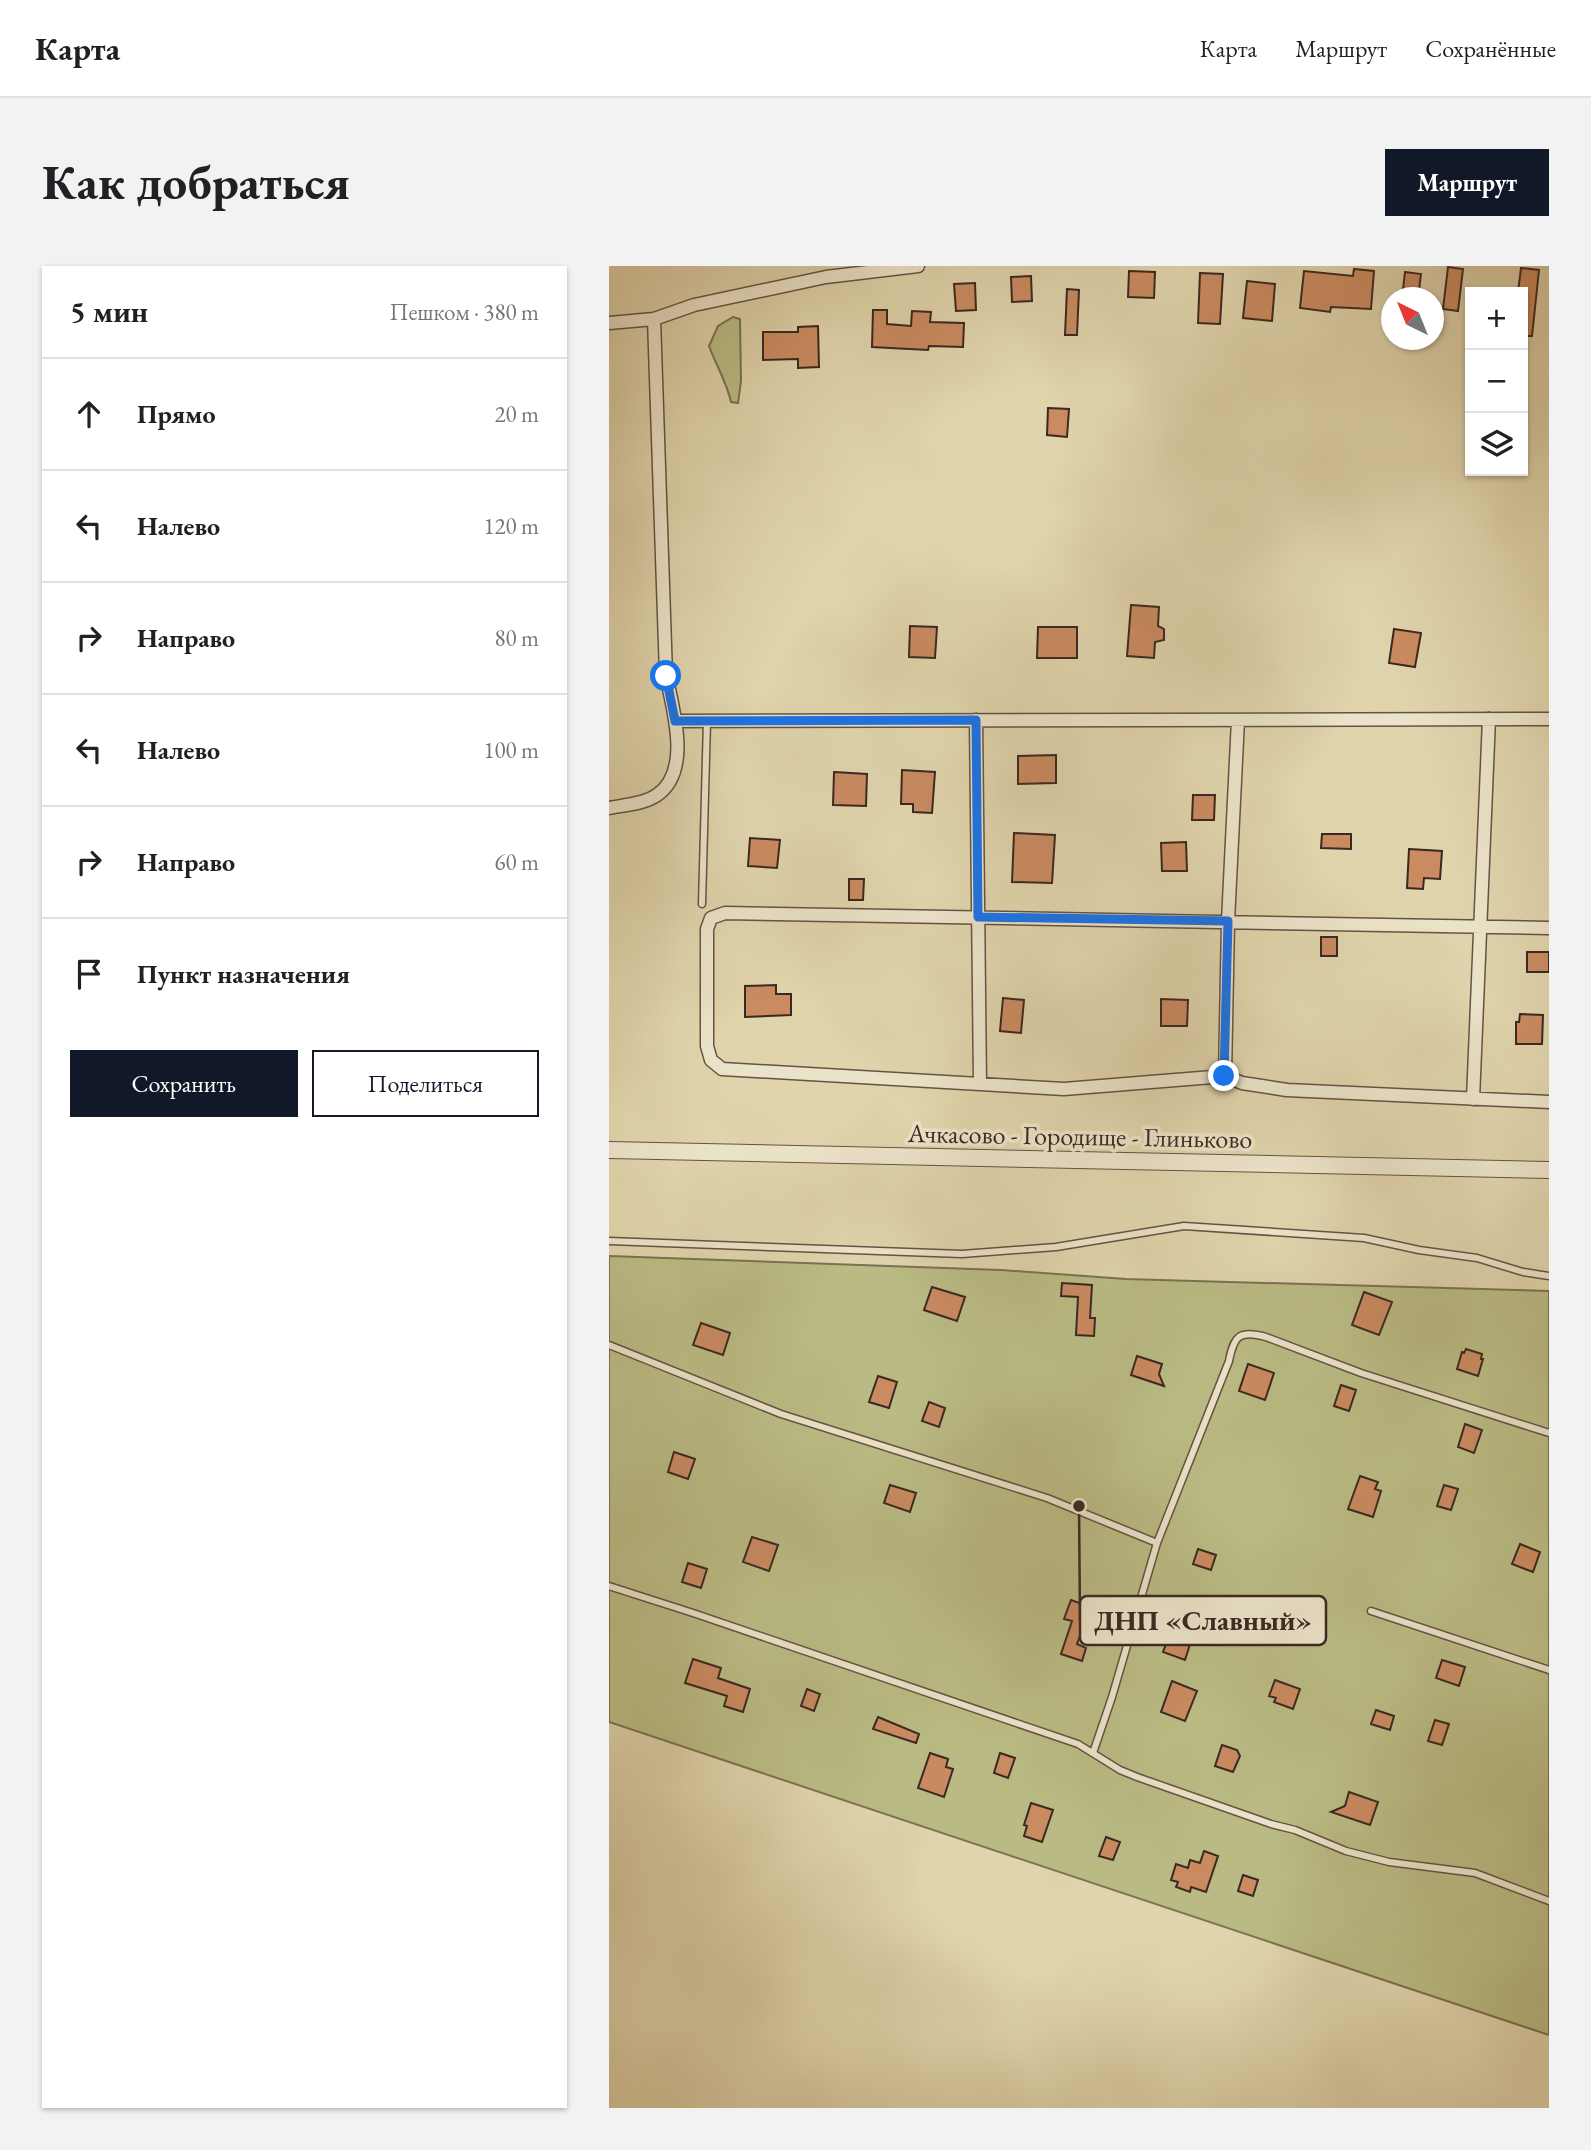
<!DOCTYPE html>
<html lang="ru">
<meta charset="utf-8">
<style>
:root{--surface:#fff;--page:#f2f2f2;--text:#202124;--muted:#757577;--line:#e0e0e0;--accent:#111827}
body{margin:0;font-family:"EB Garamond",serif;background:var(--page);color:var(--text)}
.controls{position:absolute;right:21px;top:21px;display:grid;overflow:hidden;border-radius:0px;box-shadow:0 2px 5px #0004}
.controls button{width:63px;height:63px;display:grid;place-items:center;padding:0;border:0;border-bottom:2px solid var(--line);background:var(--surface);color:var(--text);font:35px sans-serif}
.compass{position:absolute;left:772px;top:21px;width:63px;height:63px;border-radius:50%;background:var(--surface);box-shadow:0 2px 5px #0004;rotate:317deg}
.stop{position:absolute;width:21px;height:21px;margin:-16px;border:5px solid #1a73e8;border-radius:50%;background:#fff}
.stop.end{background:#1a73e8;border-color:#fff;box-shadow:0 2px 7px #0008}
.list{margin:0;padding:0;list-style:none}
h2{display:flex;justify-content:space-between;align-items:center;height:91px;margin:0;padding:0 28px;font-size:30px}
h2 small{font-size:23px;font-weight:400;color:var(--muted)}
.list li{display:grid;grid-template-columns:46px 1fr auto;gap:21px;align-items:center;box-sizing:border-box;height:112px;padding:0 28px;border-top:2px solid var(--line)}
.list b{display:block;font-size:26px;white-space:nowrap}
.list em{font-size:23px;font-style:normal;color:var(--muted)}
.actions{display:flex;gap:14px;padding:21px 28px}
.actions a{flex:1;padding:16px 0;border:2px solid var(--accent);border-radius:0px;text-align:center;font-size:24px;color:var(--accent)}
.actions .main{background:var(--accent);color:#fff}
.icon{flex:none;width:38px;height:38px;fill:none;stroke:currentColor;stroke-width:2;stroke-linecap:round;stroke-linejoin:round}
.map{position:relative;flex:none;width:940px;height:1842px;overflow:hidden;border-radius:0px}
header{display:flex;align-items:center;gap:42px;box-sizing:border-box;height:98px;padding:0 35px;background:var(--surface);border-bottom:2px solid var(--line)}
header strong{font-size:33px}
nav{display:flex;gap:38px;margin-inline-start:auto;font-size:24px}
.intro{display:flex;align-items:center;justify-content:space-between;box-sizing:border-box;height:168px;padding:0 42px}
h1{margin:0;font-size:49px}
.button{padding:18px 32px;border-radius:0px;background:var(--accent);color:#fff;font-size:24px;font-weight:700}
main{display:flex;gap:42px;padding:0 42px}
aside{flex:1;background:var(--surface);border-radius:0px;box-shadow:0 2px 5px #0004}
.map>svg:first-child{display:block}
</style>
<header>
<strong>Карта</strong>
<nav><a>Карта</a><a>Маршрут</a><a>Сохранённые</a></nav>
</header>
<div class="intro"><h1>Как добраться</h1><a class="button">Маршрут</a></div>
<main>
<aside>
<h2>5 мин<small>Пешком · 380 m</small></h2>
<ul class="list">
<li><svg class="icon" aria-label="ahead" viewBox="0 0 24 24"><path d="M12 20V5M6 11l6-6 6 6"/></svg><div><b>Прямо</b></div><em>20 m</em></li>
<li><svg class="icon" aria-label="left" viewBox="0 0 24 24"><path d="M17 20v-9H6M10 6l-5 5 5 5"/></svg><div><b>Налево</b></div><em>120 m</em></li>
<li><svg class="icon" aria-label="right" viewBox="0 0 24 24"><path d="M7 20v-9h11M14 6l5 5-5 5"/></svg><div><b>Направо</b></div><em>80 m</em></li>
<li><svg class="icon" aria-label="left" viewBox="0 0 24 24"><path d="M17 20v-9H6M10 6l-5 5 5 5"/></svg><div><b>Налево</b></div><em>100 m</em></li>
<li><svg class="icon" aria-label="right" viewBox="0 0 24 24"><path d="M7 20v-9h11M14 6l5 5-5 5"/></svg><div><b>Направо</b></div><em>60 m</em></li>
<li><svg class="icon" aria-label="arrive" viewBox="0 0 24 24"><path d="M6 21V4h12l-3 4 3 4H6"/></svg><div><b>Пункт назначения</b></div></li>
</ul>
<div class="actions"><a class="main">Сохранить</a><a>Поделиться</a></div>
</aside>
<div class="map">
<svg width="940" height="1842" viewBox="0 0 940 1842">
<rect width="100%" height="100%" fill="#e0d4ac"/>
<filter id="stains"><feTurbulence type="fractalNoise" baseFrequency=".00286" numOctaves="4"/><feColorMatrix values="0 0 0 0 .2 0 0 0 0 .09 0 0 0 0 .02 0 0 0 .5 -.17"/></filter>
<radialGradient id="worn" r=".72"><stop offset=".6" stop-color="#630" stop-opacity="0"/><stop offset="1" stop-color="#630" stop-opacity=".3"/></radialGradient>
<path fill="#babb84" stroke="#7a7253" stroke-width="2" d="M124 51 131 53 132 115 129 137 122 136C118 117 107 99 100 80L109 60Z
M0 990 392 1004 517 1013 940 1025V1769L0 1456Z"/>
<path fill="#ca8b61" stroke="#3a2822" stroke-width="2" d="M839 1 854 3 849 45 834 43Z
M912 2 930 4 923 70H914V26H909Z
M745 3 765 5 762 43 722 41 721 46 691 42 695 5 744 10Z
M520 5 546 6 545 32 519 31Z
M796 6 812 8 809 32H793Z
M591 7 614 8 611 58 589 57Z
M422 10 423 35 403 36 402 11Z
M638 15 666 18 663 55 634 52Z
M366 17 367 44 347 45 345 18Z
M458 23 470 24 468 69H456Z
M264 44H278V58L302 60 303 45 322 46 321 56 355 57 354 81 320 80 319 84 263 81Z
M209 60 210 101 189 102V93L154 94V66H189V61Z
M439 142 460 143 458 171 438 169Z
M522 339 550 341 549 360 555 363V374L546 376 545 392 518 390Z
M301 360 328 361 326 392 300 391Z
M429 361H468V392H428Z
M785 363 812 367 806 401 780 397Z
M447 489V517L409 518V490Z
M293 504 326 506 323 547 304 546V538H292Z
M225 506 258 508 257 540 224 539Z
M584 529H606L605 554H583Z
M405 567 446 569 443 617 403 616Z
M713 568H742V583L712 582Z
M141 572 171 574 168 602 139 600Z
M577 576 578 605H553L552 577Z
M800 583 833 585 831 613 815 612 814 623 798 622Z
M240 613H255L254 634H240Z
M712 671H728V690H712Z
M918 686H940V706H918Z
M167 719V728H182V749L136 751V720Z
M394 732 415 734 412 767 391 765Z
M552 733 579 734 578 760H552Z
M911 748 934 749 933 778H907V756H910Z
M453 1017 483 1019 481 1052H486L485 1070 467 1069 469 1031 452 1030Z
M323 1021 356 1031 348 1055 315 1044Z
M755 1026 783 1036 770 1069 743 1059Z
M92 1057 121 1067 114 1089 84 1079Z
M857 1083 873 1088 872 1093H874L869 1110 848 1103 853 1086 855 1087Z
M528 1090 553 1098 550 1108 555 1120 522 1109Z
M639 1098 665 1107 656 1134 630 1125Z
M269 1110 288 1116 280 1142 260 1136Z
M732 1119 747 1124 740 1145 725 1140Z
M320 1136 336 1142 330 1161 313 1155Z
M856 1158 873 1164 865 1187 849 1181Z
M65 1186 86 1193 79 1213 59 1206Z
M751 1210 769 1216 766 1223 772 1225 764 1251 739 1243Z
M281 1219 307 1227 301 1246 275 1237Z
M835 1219 849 1223 842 1244 828 1240Z
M143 1271 169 1279 160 1305 134 1296Z
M911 1278 931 1286 924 1306 903 1298Z
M589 1283 607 1289 602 1304 584 1298Z
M79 1297 98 1303 92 1322 73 1316Z
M462 1334 482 1341 468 1378 477 1382 473 1395 452 1388 463 1355 455 1353Z
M562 1365 583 1372 576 1394 554 1386Z
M84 1393 112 1402 109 1412 141 1423 134 1446 115 1440 118 1430 76 1417Z
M833 1394 856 1401 850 1420 827 1412Z
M666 1414 691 1423 684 1443 665 1436 667 1432 660 1430Z
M563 1415 588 1425 576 1455 552 1446Z
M198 1423 211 1428 205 1445 192 1440Z
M767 1444 785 1450 781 1464 762 1458Z
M269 1451 310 1468 307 1477 264 1463Z
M826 1454 840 1458 833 1479 819 1475Z
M613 1479 628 1484 631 1490 624 1506 606 1500Z
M321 1487 339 1493 337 1501 344 1503 335 1531 309 1522Z
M391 1487 406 1492 399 1512 385 1507Z
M740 1526 769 1536 761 1559 722 1546 736 1540Z
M422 1537 444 1544 433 1576 415 1570 418 1560 415 1559Z
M497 1571 511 1576 504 1594 490 1590Z
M595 1585 609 1590 597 1626 582 1621 581 1626 567 1621 569 1616 562 1614 567 1598 579 1602 581 1594 591 1597Z
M634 1609 649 1614 644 1630 629 1625Z"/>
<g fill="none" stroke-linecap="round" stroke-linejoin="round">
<g stroke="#645344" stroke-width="9">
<path id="service" d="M93 638 98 455
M0 975 353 988 447 981 575 960 755 972 810 984 868 992 914 1006 940 1010
M0 1079 172 1148 438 1232 548 1277
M0 1320 84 1347 469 1478 511 1504 528 1511 662 1558 686 1564 737 1585 780 1596 866 1607 940 1635
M762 1345 940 1404
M484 1487 503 1431 548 1277 620 1095C625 1069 631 1064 657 1071L752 1107 940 1167"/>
</g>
<g stroke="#645344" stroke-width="15">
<path id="minor" d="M0 57 45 53 85 39 217 11 309 0
M367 454 371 818
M66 455 940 453
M0 542C15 539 35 538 48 529 83 505 64 444 57 409L45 53
M940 662 116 647 102 652 98 663V780L102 794 113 803 455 823 616 810 633 817 678 824 940 836
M616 810 619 655 629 454
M864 833 880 453"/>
</g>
<g stroke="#645344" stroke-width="18">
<path id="tertiary" d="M0 884 940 904"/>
</g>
<use href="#service" stroke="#ebe3c9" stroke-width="6"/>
<use href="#minor" stroke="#ebe3c9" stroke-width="12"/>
<use href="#tertiary" stroke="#ebe3c9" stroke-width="16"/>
</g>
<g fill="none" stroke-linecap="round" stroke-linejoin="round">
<path stroke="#1a73e8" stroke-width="9" d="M57 410 66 455 367 454 369 651 619 655 615 810"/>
</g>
<g text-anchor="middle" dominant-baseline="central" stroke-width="7" stroke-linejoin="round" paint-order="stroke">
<g font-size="26" fill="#3a2822" stroke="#ebe3c9">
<text transform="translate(471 870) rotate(1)">Ачкасово - Городище - Глиньково</text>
</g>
</g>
<path fill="none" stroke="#3a2822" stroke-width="2.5" d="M470 1240L471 1354"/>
<circle fill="#3a2822" stroke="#ebe3c9" stroke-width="2.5" cx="470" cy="1240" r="7"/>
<rect fill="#ebe3c9" stroke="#3a2822" stroke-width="2.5" x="471" y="1330" width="246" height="49" rx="7"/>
<g font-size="28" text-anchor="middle" font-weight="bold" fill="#3a2822">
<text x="594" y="1364">ДНП «Славный»</text>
</g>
<rect width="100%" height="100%" filter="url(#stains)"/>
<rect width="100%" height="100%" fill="url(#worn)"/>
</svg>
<div class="controls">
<button>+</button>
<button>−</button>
<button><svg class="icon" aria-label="layers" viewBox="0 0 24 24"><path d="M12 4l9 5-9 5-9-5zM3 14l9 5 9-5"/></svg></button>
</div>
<svg class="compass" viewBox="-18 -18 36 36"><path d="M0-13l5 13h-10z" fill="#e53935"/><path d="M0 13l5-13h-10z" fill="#757577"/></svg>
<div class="stop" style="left:57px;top:410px"></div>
<div class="stop end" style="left:615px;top:810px"></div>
</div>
</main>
